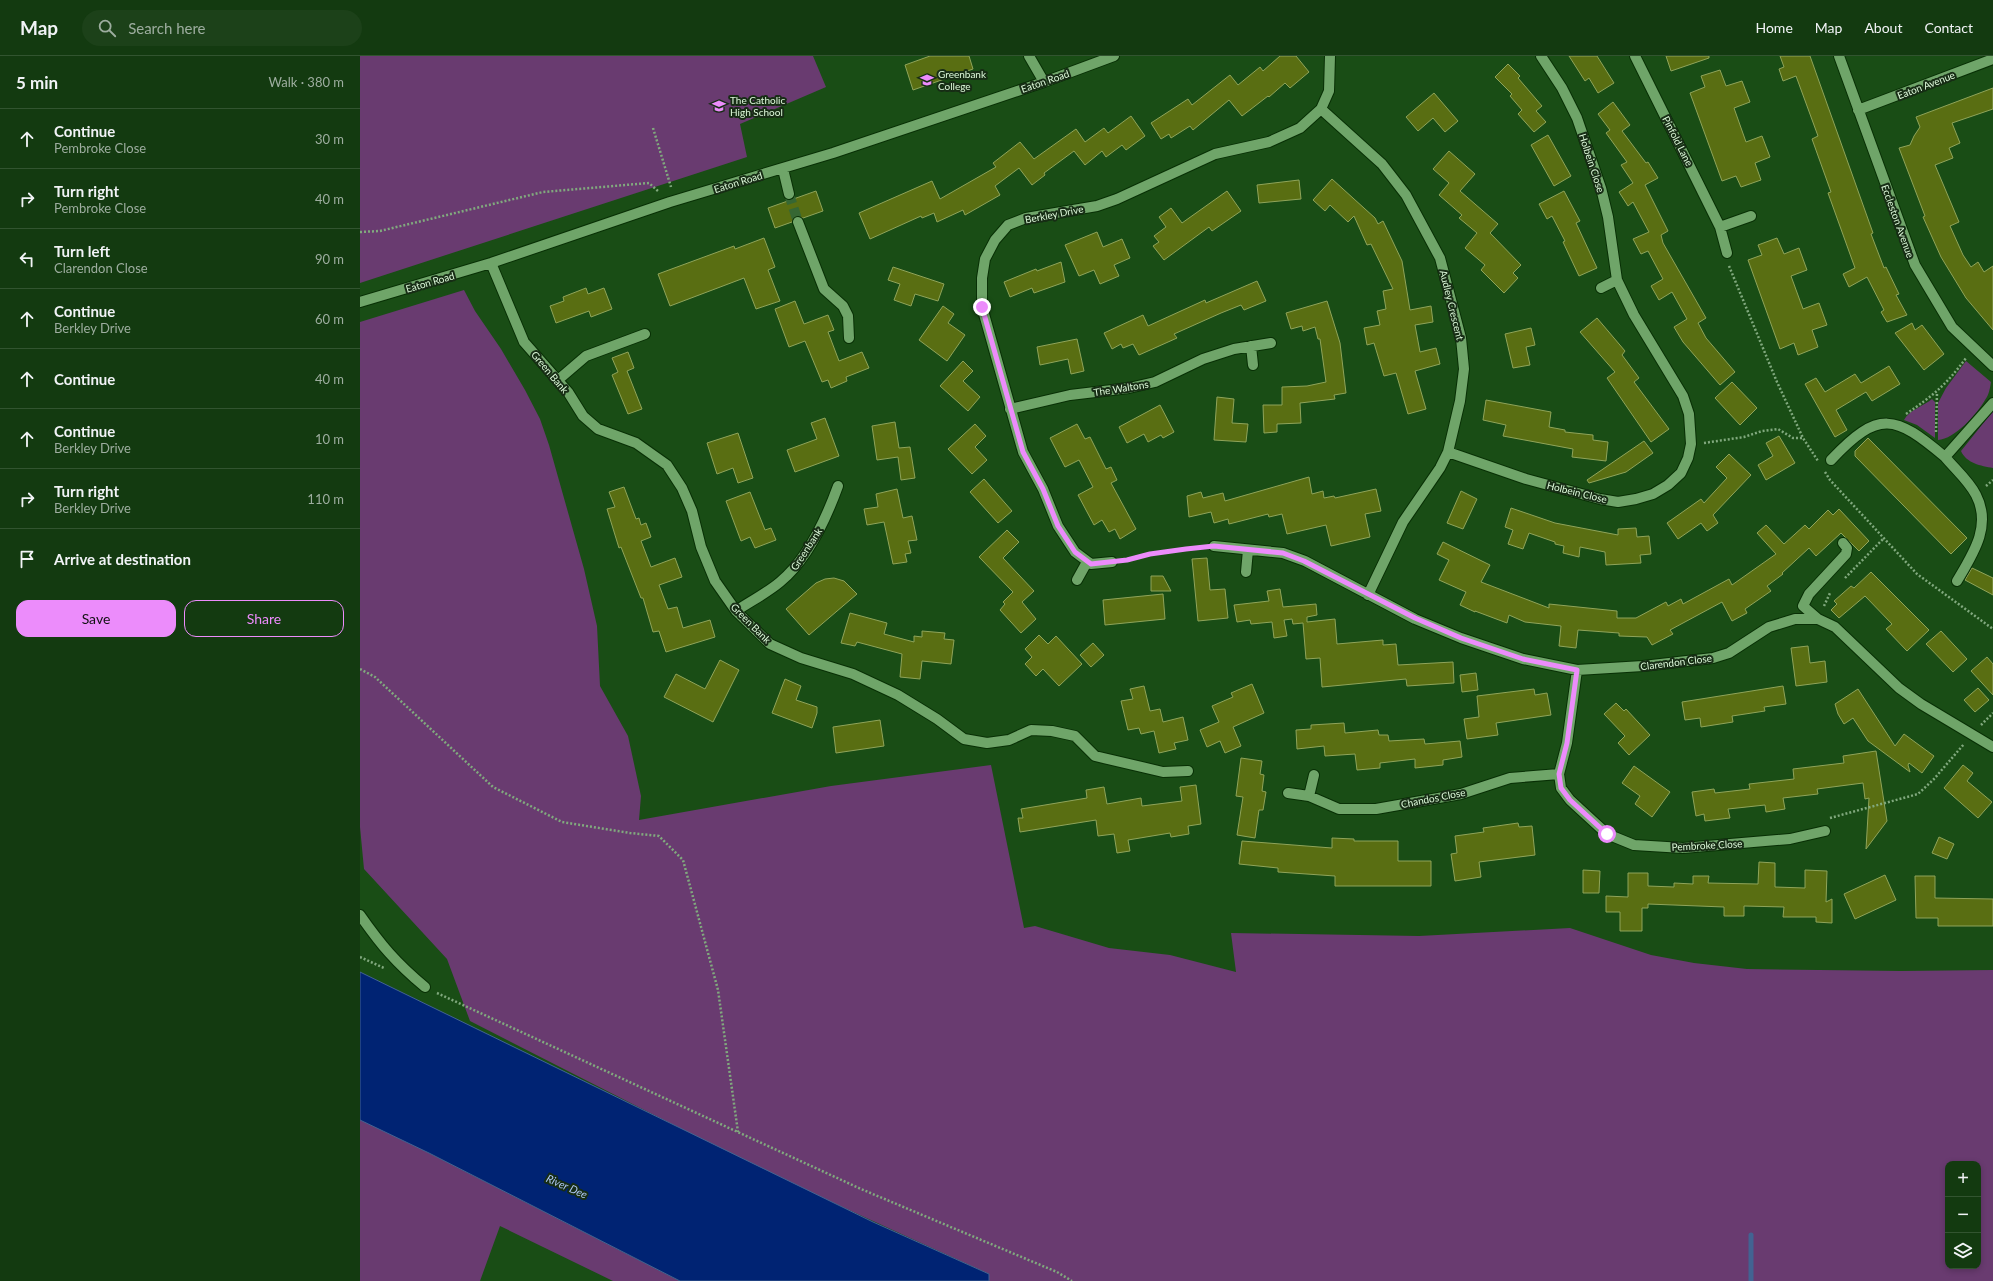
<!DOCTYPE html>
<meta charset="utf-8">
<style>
:root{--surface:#133a10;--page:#1c4119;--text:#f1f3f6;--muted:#9dad9f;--line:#325430;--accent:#ec8cfb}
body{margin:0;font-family:Lato,sans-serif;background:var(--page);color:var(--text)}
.controls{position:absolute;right:12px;bottom:12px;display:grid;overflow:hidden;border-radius:8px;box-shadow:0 2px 6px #0003}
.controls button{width:36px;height:36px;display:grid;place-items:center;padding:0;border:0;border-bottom:1px solid var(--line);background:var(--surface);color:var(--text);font:20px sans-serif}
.stop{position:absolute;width:12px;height:12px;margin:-9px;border:3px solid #ec8cfb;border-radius:50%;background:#fff}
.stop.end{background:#ec8cfb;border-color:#fff;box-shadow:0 1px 4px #0008}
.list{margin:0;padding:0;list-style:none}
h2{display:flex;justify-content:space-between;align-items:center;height:52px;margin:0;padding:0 16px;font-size:17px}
h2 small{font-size:13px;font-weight:400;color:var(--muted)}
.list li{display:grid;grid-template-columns:26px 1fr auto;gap:12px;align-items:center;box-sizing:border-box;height:60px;padding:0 16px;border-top:1px solid var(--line)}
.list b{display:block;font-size:15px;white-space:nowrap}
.list p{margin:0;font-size:13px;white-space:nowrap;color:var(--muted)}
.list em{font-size:13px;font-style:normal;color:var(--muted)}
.actions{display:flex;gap:8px;padding:12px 16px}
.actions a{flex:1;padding:9px 0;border:1px solid var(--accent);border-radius:12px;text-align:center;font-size:14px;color:var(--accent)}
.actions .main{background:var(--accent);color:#111}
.icon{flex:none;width:22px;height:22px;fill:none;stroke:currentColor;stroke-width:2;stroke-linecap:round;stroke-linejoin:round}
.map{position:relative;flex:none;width:1633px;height:1225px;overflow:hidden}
header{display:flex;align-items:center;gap:24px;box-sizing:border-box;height:56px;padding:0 20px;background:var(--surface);border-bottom:1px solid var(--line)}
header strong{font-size:19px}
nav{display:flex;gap:22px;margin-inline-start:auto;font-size:14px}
.search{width:280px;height:36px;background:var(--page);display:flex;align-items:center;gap:10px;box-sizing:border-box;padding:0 14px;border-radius:22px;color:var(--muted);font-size:15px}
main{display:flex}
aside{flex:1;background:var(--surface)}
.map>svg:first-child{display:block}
</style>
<header>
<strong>Map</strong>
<div class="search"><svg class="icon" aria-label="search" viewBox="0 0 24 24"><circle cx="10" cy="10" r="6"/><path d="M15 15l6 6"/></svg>Search here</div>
<nav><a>Home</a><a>Map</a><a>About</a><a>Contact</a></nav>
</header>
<main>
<aside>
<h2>5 min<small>Walk · 380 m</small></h2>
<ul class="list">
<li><svg class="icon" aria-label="ahead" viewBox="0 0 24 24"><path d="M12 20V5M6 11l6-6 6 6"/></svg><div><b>Continue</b><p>Pembroke Close</p></div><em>30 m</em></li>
<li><svg class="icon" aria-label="right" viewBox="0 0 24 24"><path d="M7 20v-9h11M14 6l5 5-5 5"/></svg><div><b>Turn right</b><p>Pembroke Close</p></div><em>40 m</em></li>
<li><svg class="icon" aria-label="left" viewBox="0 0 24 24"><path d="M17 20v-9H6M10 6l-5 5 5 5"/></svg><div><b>Turn left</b><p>Clarendon Close</p></div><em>90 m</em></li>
<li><svg class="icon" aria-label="ahead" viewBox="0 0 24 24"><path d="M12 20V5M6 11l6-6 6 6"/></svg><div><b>Continue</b><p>Berkley Drive</p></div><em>60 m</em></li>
<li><svg class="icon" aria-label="ahead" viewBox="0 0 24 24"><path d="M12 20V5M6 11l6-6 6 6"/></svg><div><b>Continue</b></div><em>40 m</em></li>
<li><svg class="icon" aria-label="ahead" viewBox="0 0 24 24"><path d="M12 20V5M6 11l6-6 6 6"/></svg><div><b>Continue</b><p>Berkley Drive</p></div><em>10 m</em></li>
<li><svg class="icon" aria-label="right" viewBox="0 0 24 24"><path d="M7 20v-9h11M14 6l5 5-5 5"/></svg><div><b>Turn right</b><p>Berkley Drive</p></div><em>110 m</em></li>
<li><svg class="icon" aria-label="arrive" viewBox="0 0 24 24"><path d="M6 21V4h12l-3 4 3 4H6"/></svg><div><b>Arrive at destination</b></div></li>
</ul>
<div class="actions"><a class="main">Save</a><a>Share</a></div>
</aside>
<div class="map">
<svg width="1633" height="1225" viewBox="0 0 1633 1225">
<rect width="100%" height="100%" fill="#194d15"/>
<path fill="#693b70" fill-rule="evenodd" d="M0 0H453L466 31 380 68 387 101 0 227Z
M104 234 115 255 141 293 165 334 180 363 189 389 224 513 237 570 240 630 268 680 281 740 279 764 471 730 631 709 664 872 675 870 749 892 810 899 876 916 871 877 1059 880 1210 872 1291 899 1334 907 1387 913 1541 915 1633 914V1225H629V1218L408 1117 110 965 87 903 4 813 0 771V266ZM1588 1108H1618V1210H1588Z
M1606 305 1631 326C1630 332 1629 339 1625 344 1617 358 1595 383 1578 384V347L1586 332Z
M1572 343 1575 346V382L1557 369 1544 364C1549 354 1564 350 1572 343Z
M1633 355V412C1621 410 1606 407 1601 395Z
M0 1059 69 1097 320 1225H253L140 1170 120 1225H0Z"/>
<path fill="#002373" stroke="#426392" d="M0 916 513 1166 629 1218V1225H320L69 1097 0 1064Z"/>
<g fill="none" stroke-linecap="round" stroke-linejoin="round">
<path stroke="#426392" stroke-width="5" d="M1391 1179V1225"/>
</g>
<path fill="#596e12" stroke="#8fa45a" d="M570 0H609L613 13 553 34 545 9Z
M920 0H936L949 16 930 32 925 27 909 41 908 40 882 60 869 44 833 74 830 70 811 82 809 78 801 83 791 67 828 43 832 49 870 19 878 29 900 11 903 15Z
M1209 0H1237L1254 27 1238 37 1229 22 1225 25Z
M1306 0H1349V2L1311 15Z
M1420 0H1450L1513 177 1511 178 1524 212 1526 211 1539 238 1536 239 1547 259 1527 266 1521 256 1524 254 1507 221 1489 231 1483 218 1495 212 1468 137 1471 136 1452 83 1458 80 1436 20 1423 25 1419 13 1424 11Z
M1148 8 1160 20 1158 22 1182 50 1176 55 1186 66 1174 76 1158 58 1162 54 1150 40 1152 38 1135 21Z
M1360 14 1366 30 1382 25 1390 46 1374 52 1386 86 1402 80 1410 101 1395 107 1401 124 1381 131 1376 120 1362 125 1330 37 1345 31 1341 20Z
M1633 32V53L1592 67 1600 87 1589 92 1593 102 1575 109 1599 166 1590 170 1603 199 1611 211 1618 206 1624 216 1633 210V274L1606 242 1581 201 1563 161 1565 160 1539 92 1550 89 1554 80 1560 71 1556 61Z
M1074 37 1098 65 1085 76 1073 62 1058 75 1046 61Z
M1253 46 1270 69 1262 75 1286 107 1288 106 1298 122 1285 129 1308 175 1301 179 1303 187 1346 262 1338 267 1346 282 1375 316 1360 329 1323 286 1314 271 1327 263 1312 236 1299 244 1291 230 1303 223 1288 195 1281 198 1273 183 1289 176 1273 146 1268 150 1259 136 1273 127 1261 109 1267 106 1246 77 1250 74 1238 58Z
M771 60 785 80 766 94 762 89 746 101 742 95 725 109 714 95 684 117 685 119 672 129 659 112 635 130 640 139 605 159 603 154 577 166 574 157 562 162 561 160 510 183 499 157 572 125 580 143 636 111 633 107 660 86 674 103 716 73 725 86 744 72 748 77Z
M1188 79 1211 120 1194 130 1171 89Z
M1089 95 1115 118 1100 135 1138 168 1130 177 1161 209 1153 217 1158 222 1144 237 1121 214 1125 209 1105 192 1117 177 1099 162 1102 159 1079 139 1089 127 1073 113Z
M972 123 1015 162 1018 168 1023 165 1042 205 1050 254 1071 250 1073 266 1055 269 1060 296 1076 292 1080 308 1055 315 1066 353 1048 358 1036 317 1024 320 1014 287 1007 289 1004 272 1020 269 1017 255 1026 253 1023 235 1033 233 1011 188 1007 189 994 160 988 166 970 149 965 155 953 144Z
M939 124 941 143 899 147 897 129Z
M456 135 463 155 443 162 436 160 432 166 415 172 408 152Z
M867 135 881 155 852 175 849 171 804 204 793 190 799 186 794 180 806 171 799 161 811 152 822 167Z
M1204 135 1220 165 1216 167 1237 212 1219 220 1203 186 1205 185 1192 160 1187 163 1179 148Z
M737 176 743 191 762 183 770 202 754 209 759 220 740 228 734 214 719 220 705 189Z
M404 182 415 211 408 214 420 245 396 253 384 222 310 250 298 218 374 190 375 193Z
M1417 182 1424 198 1439 192 1447 214 1431 220 1443 253 1459 247 1467 269 1452 274 1458 291 1438 299 1434 287 1420 293 1388 204 1402 199 1398 189Z
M701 206 705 226 674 237 672 232 650 241 644 226 676 213 677 215Z
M533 211 584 228 578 245 555 238 551 250 534 244 540 228 528 224Z
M897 225 906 245 884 254 881 249 861 257 814 278 817 282 779 299 773 288 763 292 761 288 752 293 744 277 783 259 788 270 845 244 846 247Z
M226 232 228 238 244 232 252 253 231 261 229 255 196 267 190 250 204 245 203 241Z
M435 245 444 268 468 259 474 274 468 276 479 305 502 296 509 312 486 321 487 325 471 332 468 324 462 326 445 285 429 291 415 253Z
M967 245 980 287 986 337 974 339 975 343 940 347 941 367 917 368V376L904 377 903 349H922V331L947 330 966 326 960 283H958L955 271 943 275 942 270 931 273 926 257Z
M583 250 594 258 588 267 605 279 587 305 559 284Z
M1237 262 1265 295 1262 299 1279 322 1274 326 1309 373 1291 386 1247 322 1255 316 1220 276Z
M1552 267 1555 274 1562 269 1584 298 1564 314 1535 277Z
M1171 272 1175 289 1166 291 1170 309 1153 312 1145 278Z
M717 283 724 315 711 318 708 303 680 309 677 291Z
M268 296 274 312 267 315 282 353 268 358 252 319 258 316 252 302Z
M603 305 613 315 603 325 620 341 608 355 580 330Z
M1529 310 1540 328 1512 345 1506 336 1476 354 1487 374 1475 381 1445 328 1456 322 1465 336 1495 318 1501 327Z
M1372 326 1397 352 1380 369 1355 342Z
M857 341 874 343 872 367 888 368 886 386 854 384Z
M1126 344 1191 356 1189 371 1205 374V376L1233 379V384L1248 386 1246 405 1212 401 1213 393 1143 380 1146 369 1123 364Z
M800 349 814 376 803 382 801 379 788 386 784 378 767 387 759 371Z
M465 362 479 400 435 416 427 394 457 383 451 367Z
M535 366 539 392 550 391 555 422 541 424 538 401 517 404 512 370Z
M615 368 626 380 615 391 627 404 612 418 588 393Z
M717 368 725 383 730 381 746 413 751 411 757 424 751 427 776 473 760 483 755 473 749 476 742 464 734 469 718 439 733 431 719 404 705 411 690 382Z
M378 377 393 422 378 427 373 412 357 418 347 387Z
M1419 380 1435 407 1406 424 1398 409 1413 400 1406 387Z
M1508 382 1607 482 1591 498 1495 400V395Z
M1284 385 1293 397 1266 416 1229 427 1227 424Z
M1369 398 1391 419 1353 459 1358 467 1347 475 1341 467 1318 483 1307 467 1341 443 1344 447 1367 422 1356 411Z
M949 421 952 438 963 435 964 442 974 440 975 442 1016 433 1021 455 1005 458 1010 481 971 490 966 469 927 478 922 458 909 461 908 458 869 468 868 463 854 467 851 456 829 461 827 440 841 436 843 442 863 437 865 445Z
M624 423 652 455 638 467 610 436Z
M264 431 276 463 279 462 281 469 286 467 291 481 281 485 291 511 315 502 322 521 299 529 308 553 317 551 323 572 350 564 355 581 306 596 299 575 293 576 283 542H281L261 491 259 492 247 453 255 451 249 436Z
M537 433 543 462 552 460 557 484 548 485 551 497 545 498 547 506 533 508 524 466 507 469 504 453 518 451 516 438Z
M1101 435 1117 443 1103 473 1087 467Z
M390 436 405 474 411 472 416 484 395 492 390 481 381 485 366 445Z
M1151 452 1195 467 1258 479V473L1276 472 1277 481 1289 480 1291 498 1280 499 1281 507 1246 509 1245 496 1220 491 1219 501 1203 497 1204 490 1195 488V486L1169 477 1163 493 1148 488 1153 474 1145 471Z
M1479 453 1509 485 1499 495 1481 477 1456 500 1449 492 1422 517 1423 518 1407 530 1411 535 1385 553 1387 557 1372 565 1362 546 1310 574 1313 578 1292 589 1287 581 1259 580V577L1218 574 1216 592 1199 590 1201 570 1165 566 1149 559 1147 567 1115 555V556L1100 549 1106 536 1079 524 1089 504 1077 498 1083 486 1130 509 1121 526 1189 552V548L1257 555V562H1276L1306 546 1308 550 1321 543 1323 548 1369 523 1372 529 1416 498 1397 477 1406 469 1424 488 1445 469 1449 473 1468 454 1473 459Z
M647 474 659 486 643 502 674 535 662 546 676 563 661 577 640 554 645 548 643 546 653 536 619 501Z
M847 502 850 534 865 533 868 562 838 565 832 503Z
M1612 512 1633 522V539L1605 524Z
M1511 516 1569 574 1547 595 1526 573 1532 568 1505 540 1479 562 1471 554 1477 548 1474 545 1491 530 1494 532Z
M791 520H803L811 535H791Z
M474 522 484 525 497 538 449 579 426 553 456 527 465 523Z
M920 533 923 551 956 548 957 559 947 561V566L975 563 977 588 1023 584V589L1036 588 1038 609 1093 606 1094 627 1047 630 1046 623 962 631 960 602 946 603 943 567 933 568 932 563 924 564 927 580 914 582 912 566 891 568 890 564 877 566 874 549 909 545 907 535Z
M803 538 805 563 745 569 743 544Z
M490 557 527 567 524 578 554 586V580L562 581V575L585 577 584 583 594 584 591 608 562 605 560 623 540 621 542 598 497 586 495 590 481 587Z
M1581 575 1607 603 1593 616 1566 588Z
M679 579 688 588 696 580 722 608 699 630 683 613 676 620 665 608 672 601 665 593Z
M733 587 744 599 731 611 720 599Z
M1448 590 1450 607 1465 605 1467 626 1436 630 1431 592Z
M1627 601 1633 608V639L1611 615Z
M360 604 379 614 353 666 304 641 316 618 345 633Z
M1116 617 1118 634 1102 636 1100 619Z
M425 623 441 630 436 644 457 651V657L452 672 412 657Z
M892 628 904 657 873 671 881 690 865 697 860 685 847 691 840 674 859 666 852 650 873 641 871 637Z
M784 630 790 655 800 653 803 666 823 661 828 684 814 687 816 693 799 697 794 675 781 678 779 672 768 674 761 645 773 643 770 633Z
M1423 630 1426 648 1404 651 1405 655 1372 660 1373 666 1341 671 1340 662 1325 664 1322 646Z
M1618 632 1629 644 1615 656 1604 644Z
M1174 633 1175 639 1187 637 1191 659 1136 667 1138 679 1107 683 1104 663 1119 661 1117 640Z
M1498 633 1535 690 1544 678 1574 700 1562 717 1549 707 1548 709 1550 716 1508 685 1493 662 1484 668 1478 658 1475 648Z
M1256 647 1264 655 1266 653 1290 679 1269 699 1258 687 1265 680 1244 658Z
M520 664 524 690 476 697 473 671Z
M984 667 985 677 1018 674 1019 679H1028L1029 685 1064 683 1065 688 1100 685 1102 701 1083 704V709L1055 712V703L1020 707V712L997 714 995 698 965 700 964 690 937 693 936 674 951 673V669Z
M1516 695 1527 765 1506 793 1509 742 1505 743 1503 727 1457 733 1458 738 1423 742 1425 753 1406 756 1405 749 1368 753 1370 762 1345 765 1344 758 1336 760 1332 736 1354 733 1355 737 1390 733 1389 728 1434 723 1433 713 1484 707 1483 700Z
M881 702 902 705 900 718 904 719 902 735 906 736 903 754H899L895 782 877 779 883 741 876 740Z
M1603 709 1613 717 1607 725 1632 746 1618 762 1584 732Z
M1274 710 1310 736 1292 761 1275 748 1280 740 1262 727Z
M836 729 841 768 828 770 829 778 811 781 810 777 768 784 770 795 757 797 754 778 738 780 736 764 660 776 658 762H663L661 753 727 742 726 734 744 731 747 748 781 742 782 750 822 745 820 731Z
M1158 767 1159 771 1172 770 1175 799 1119 806 1121 821 1095 825 1091 798 1097 797 1095 780 1124 776 1123 772Z
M1579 781 1594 788 1587 803 1572 797Z
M972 782 994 783V785H1038V805H1071V830H975V820L918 816V812L879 808 882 785 972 792Z
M1399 806 1415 807V831L1445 832V814L1467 815 1466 846 1472 843V867L1456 866V861H1423L1424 851 1384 850V860H1364V851L1288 848V852H1282V875H1260V856H1246V840L1268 841V817H1288V830L1314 831V827L1333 828V820H1349L1348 827 1398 828Z
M1223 814 1240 815 1239 837H1223Z
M1525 819 1536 844 1495 863 1484 838Z
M1555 820H1575V842L1633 843V870H1578V862H1556Z"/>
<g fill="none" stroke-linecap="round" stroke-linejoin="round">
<path stroke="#366733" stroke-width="10" stroke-dasharray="10 5" stroke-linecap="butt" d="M429 138 438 166"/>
<g stroke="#083005" stroke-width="12">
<path id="minor" d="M669 0 684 26
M1275 0 1360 171 1391 160
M1479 0 1555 209 1592 271 1633 310
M961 53 1022 108 1046 139 1080 202 1101 282 1104 313 1100 345 1088 396 1080 412 1043 466 1008 539
M1498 54 1633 3
M423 113 429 138
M438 166 464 233 483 250 488 260 489 282
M1360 171 1367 197
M131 207 164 286 208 336 223 360 238 373 276 387 307 409 322 432 332 455 341 491 355 525 376 555 410 588 441 602 493 618 538 639 577 663 604 683 627 687 649 684 671 674 692 675 715 680 735 700 803 716 828 715
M1241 232 1257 224
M0 246 131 207 310 146 473 97 684 26 754 0
M891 290 893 309
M198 324 226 300 285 278
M650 353 710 339 769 332 795 326 843 303 874 293 911 287
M1088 396 1166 423 1240 443 1258 446 1276 443 1293 438 1308 429 1321 417 1328 402 1331 388 1329 358 1323 340 1274 259 1257 224 1248 161 1241 132 1217 62 1202 32 1181 0
M1471 404C1519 353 1535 359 1585 401
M854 490 923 497 945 505 1055 563 1101 582 1163 603 1217 614 1283 610 1353 602 1369 597 1409 571 1435 563H1458L1475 571 1539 632 1561 648 1633 691
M752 506 731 508 715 496 698 470 683 433 663 396 622 251V222L625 203 635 184 648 169 666 162 737 150 757 143 855 98 909 86 940 72 961 53 969 35 970 0
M886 516 888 494
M717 524 727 506
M1597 525C1613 498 1632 470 1616 439 1609 425 1595 413 1585 401L1633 347
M376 555C391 545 407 537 420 526 448 503 466 463 478 430
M1458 563 1443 550 1449 538 1486 498 1487 492 1483 487
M1217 614 1207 687 1199 718 1201 732 1210 744 1247 778 1274 789 1323 792 1430 783 1465 775
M928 737 949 740 979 753H1016L1101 738 1150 722 1199 718
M949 740 954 719
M0 859C21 889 36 907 65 931"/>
</g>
<path stroke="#81a97e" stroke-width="2.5" stroke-dasharray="2 2" stroke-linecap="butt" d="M293 72 311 131
M0 176 20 175 183 136 289 127 299 136
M1369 210 1417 326 1443 382 1458 405
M1546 358C1574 339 1586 329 1606 302
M1576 376 1577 337
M1344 387 1384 381 1402 375 1418 373 1433 382H1443
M1465 416 1470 424 1557 518 1633 573
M1626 430 1633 424
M764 504 790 498 842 491
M1485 522 1524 482
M1464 550 1470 537
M0 613 15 621 133 731 202 766 270 777 299 780 323 804 358 934 378 1076
M1621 669 1633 657
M1470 762 1558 738 1574 723 1604 688
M0 901 24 912
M77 937 501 1133 697 1216 712 1225"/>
<use href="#minor" stroke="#6fa569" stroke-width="10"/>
</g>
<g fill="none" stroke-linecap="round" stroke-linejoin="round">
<path stroke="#ec8cfb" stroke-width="5" d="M622 251 663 396 683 433 698 470 715 496 731 508 767 504 790 498 826 493 854 490 923 497 944 505 1055 562 1101 582 1163 603 1217 614 1207 687 1199 718 1201 732 1210 744 1247 778"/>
</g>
<defs>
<g id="university-bare" transform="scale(1.08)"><path d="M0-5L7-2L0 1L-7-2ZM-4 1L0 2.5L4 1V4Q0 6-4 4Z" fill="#ec8cfb" stroke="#172d15" stroke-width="2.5" paint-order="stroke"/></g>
<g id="school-bare" transform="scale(1.08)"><path d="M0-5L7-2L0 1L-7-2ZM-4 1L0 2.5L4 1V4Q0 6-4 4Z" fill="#ec8cfb" stroke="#172d15" stroke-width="2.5" paint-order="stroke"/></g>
</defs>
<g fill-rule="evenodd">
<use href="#university-bare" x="567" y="24"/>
<use href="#school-bare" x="359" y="50"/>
</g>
<g text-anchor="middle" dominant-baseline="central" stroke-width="4" stroke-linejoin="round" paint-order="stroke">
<g font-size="10" fill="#ddf9da" stroke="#172d15" text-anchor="start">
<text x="578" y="18">Greenbank<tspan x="578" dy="12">College</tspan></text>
<text x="370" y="44">The Catholic<tspan x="370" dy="12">High School</tspan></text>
</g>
<g font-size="10" fill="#ddf9da" stroke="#172d15">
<text transform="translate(685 25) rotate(-19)">Eaton Road</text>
<text transform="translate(1566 29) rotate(-21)">Eaton Avenue</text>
<text transform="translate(1318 85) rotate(63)">Pinfold Lane</text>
<text transform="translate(1232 107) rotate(72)">Holbein Close</text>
<text transform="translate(378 126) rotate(-17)">Eaton Road</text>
<text transform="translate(694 158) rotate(-11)">Berkley Drive</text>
<text transform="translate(1538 165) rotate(70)">Eccleston Avenue</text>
<text transform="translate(70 226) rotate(-16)">Eaton Road</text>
<text transform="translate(1092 249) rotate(76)">Audley Crescent</text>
<text transform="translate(190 316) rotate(50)">Green Bank</text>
<text transform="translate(761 332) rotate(-9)">The Waltons</text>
<text transform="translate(1217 436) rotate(14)">Holbein Close</text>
<text transform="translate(446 493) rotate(-57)">Greenbank</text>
<text transform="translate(391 567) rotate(45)">Green Bank</text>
<text transform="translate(1316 606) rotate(-7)">Clarendon Close</text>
<text transform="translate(1073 742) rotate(-11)">Chandos Close</text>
<text transform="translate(1347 789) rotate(-3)">Pembroke Close</text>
</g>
<g font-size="11" font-style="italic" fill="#b0c9f6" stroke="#172d15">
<text transform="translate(207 1130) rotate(24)">River Dee</text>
</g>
</g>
</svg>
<div class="controls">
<button>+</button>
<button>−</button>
<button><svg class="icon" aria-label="layers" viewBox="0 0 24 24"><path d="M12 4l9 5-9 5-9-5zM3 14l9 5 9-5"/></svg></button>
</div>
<div class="stop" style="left:1247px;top:778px"></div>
<div class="stop end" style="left:622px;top:251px"></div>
</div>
</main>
